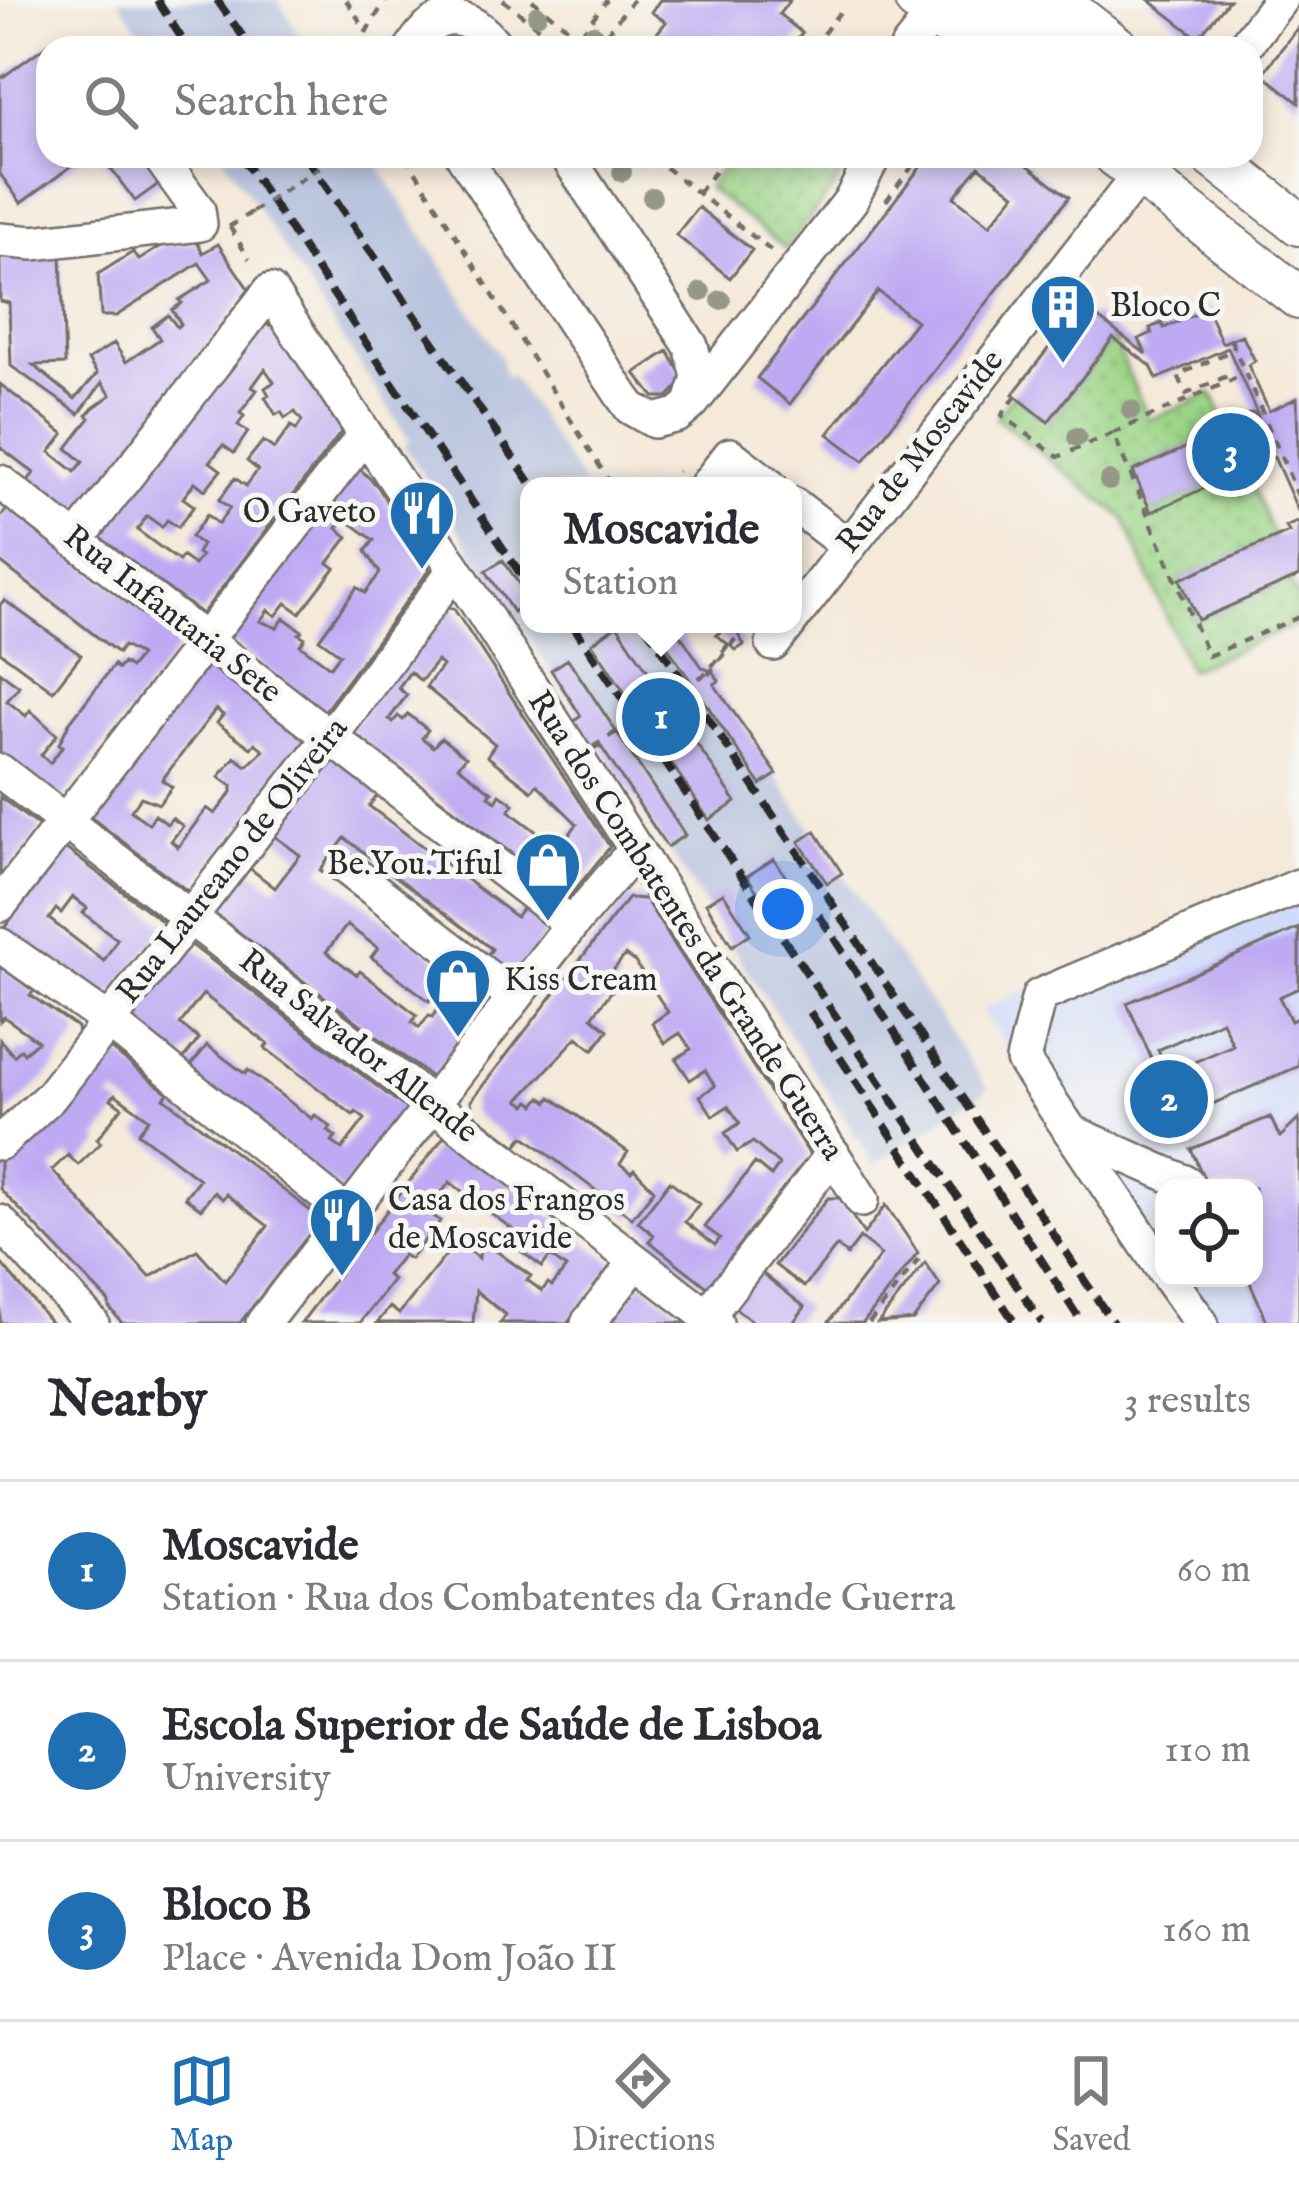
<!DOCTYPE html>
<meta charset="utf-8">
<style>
:root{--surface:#fff;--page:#f2f2f3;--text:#2b2b33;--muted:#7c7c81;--line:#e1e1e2;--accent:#1f6fb2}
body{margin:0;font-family:"IM FELL English",serif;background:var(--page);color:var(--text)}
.controls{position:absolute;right:36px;bottom:36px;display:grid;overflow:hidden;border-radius:24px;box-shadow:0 6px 18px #0003}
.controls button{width:108px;height:108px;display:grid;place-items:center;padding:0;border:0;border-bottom:3px solid var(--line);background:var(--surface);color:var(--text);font:60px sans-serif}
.you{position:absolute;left:783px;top:909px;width:42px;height:42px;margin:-30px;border:9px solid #fff;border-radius:50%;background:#1a73e8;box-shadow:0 0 0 18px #1a73e833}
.badge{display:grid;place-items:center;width:78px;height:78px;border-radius:50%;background:var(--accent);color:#fff;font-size:39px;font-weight:700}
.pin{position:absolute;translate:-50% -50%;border:6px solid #fff;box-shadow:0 3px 12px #0006}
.popup{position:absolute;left:520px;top:477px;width:282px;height:156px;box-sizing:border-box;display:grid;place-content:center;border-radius:24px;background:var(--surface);filter:drop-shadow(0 3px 9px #0005);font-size:39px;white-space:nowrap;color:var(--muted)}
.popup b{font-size:45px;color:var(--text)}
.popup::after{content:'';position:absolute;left:50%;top:100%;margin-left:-24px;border:24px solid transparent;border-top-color:var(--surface)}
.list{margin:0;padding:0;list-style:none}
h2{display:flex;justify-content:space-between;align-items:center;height:156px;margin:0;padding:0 48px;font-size:51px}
h2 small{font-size:39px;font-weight:400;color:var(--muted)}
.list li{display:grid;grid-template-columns:78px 1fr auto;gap:36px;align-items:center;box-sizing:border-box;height:180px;padding:0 48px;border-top:3px solid var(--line)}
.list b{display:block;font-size:45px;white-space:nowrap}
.list p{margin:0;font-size:39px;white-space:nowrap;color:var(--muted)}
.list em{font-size:39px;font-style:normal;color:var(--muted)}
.icon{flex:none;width:66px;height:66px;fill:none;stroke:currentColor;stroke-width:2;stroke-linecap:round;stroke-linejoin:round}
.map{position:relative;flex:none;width:1299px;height:1323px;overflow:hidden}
.search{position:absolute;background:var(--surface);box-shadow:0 6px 18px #0003;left:36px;right:36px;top:36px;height:132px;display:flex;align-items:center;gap:30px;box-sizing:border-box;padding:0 42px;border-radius:36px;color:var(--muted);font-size:45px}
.sheet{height:696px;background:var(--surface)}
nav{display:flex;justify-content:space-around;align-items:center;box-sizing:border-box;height:168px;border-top:3px solid var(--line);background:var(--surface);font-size:33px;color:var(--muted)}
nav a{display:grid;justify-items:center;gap:6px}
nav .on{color:var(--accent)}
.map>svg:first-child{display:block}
</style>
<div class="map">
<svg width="1299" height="1323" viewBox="0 0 1299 1323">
<defs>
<pattern id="grass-dots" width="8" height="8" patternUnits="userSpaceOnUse" patternTransform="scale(3)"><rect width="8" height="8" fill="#9bd486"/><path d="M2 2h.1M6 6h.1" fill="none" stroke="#86b674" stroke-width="1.8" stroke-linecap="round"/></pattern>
</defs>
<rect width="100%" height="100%" fill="#f6f6f2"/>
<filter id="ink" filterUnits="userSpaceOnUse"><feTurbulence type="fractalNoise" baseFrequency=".00833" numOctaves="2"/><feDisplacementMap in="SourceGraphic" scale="24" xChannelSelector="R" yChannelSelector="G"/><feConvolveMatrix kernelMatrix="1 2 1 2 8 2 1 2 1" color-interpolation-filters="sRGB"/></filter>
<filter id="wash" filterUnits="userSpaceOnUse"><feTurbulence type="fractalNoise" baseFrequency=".004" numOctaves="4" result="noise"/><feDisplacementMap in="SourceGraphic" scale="48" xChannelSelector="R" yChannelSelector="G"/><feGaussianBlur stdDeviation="2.7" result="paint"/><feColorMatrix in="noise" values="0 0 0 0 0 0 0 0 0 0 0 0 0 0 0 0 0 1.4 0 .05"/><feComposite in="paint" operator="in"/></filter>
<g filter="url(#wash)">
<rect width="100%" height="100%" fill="#f5e9d9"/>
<path fill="#d0daf9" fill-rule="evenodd" d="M1299 872V1323H1184L982 1009ZM1164 1188H1254V1278H1164Z"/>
<path fill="#bac4de" d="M119 0H278L307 48H151Z
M223 156H372L501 358 505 378 511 375 584 486H529V624H673L988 1089 875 1164 600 746 592 750 573 722 581 716 404 446 410 441Z"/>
<path fill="url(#grass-dots)" stroke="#638058" stroke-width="3" d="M732 156H851L835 186 786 249 707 188Z
M1113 338 1149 420 1212 393 1228 429 1134 470 1151 511 1246 470 1274 538 1181 579 1198 620 1290 580 1299 600V623L1189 670 1124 518 996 418 1013 394 1049 421Z"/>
<g id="blocks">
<path fill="#beaaf3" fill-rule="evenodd" d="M660 0H790L779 14 802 33 790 48H645L666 22 651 12Z
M1149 0H1229L1198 38Z
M1299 26V103L1262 74Z
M62 34 72 48H48V156H85L21 203 0 174V79Z
M101 156H151L167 178 135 201Z
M929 156H1016L1069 197 864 461 828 434 916 321 878 291 790 404 757 378ZM979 166 1015 194 990 225 954 197Z
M698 207 752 250 730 278 676 235Z
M197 242 203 253 218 244 249 290 75 520 26 483 34 473 0 447V384L64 434 50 452 75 472 83 462 67 448 90 418 87 415 93 408 111 395 102 383 79 414 11 366 9 303 0 301V256H61L65 364 33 365 75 399 97 374 88 360 114 343 126 362 160 339 152 327 168 315 177 327 181 324 172 310 182 303 179 300 211 280 199 263 116 316H101L98 274 133 252 139 260 163 245Z
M1207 309 1222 343 1242 335 1255 361 1248 365 1269 411 1297 398 1299 513 1274 457 1151 512 1133 471 1242 423 1240 418 1252 413 1258 416 1228 348 1157 379 1151 366 1113 338 1048 422 1013 394 1078 310 1090 318 1093 314 1146 354 1139 339 1152 333 1150 328 1162 323 1164 328Z
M266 324 273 326 342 431 202 614 99 538 258 328ZM265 369 274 382 265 388 269 395 265 397 276 415 281 412 285 418 295 412 302 421 296 430 291 426 274 449 263 441 247 461 258 470 246 486 235 478 219 500 230 508 218 524 207 515 191 537 202 545 197 553 201 556 194 565 182 556 179 561 137 530 147 516 162 527 167 520 178 527 194 506 183 498 195 482 205 490 221 470 210 462 223 445 234 453 248 432 238 425 244 416 240 413 257 390 252 387Z
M668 351 681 374V384L668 397H654L635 373Z
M353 462 378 487 430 569 324 712 221 634ZM345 519 374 540 366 551 380 573 365 593 357 587 319 639 340 654 330 667 300 645 305 638 299 634 302 631 284 618 277 628 260 621 268 610 276 616 286 603 300 613 335 568 328 563 348 537 337 528Z
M9 506 184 640 61 800 0 752V672L19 686 7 701 26 716 30 710 57 735 41 755 50 763 63 746 59 744 69 723 114 665 118 669 123 663 130 668 140 655 123 646 118 653 0 562V518Z
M1299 521V576L1198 620 1180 579 1289 532 1286 527Z
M503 560 529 599 513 612 486 571Z
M4 600 81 655 53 691 0 652V605Z
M442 607 454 609 610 847 569 897 349 730ZM437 661 442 666 426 687 495 744 487 756 532 791 537 784 577 824 566 839 574 844 563 857 555 851 558 848 509 811 514 804 500 794 496 801 489 796 492 792 458 766 466 757 441 738 433 747 422 738 428 730 408 714 403 720 398 716 393 722 389 719 407 695 398 688 410 672 421 681Z
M652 624H673L702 667 714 673 719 681 714 684 777 774 761 785Z
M719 624H740L742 627 736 631 744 645 736 650 716 635 723 630Z
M617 625 736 802 709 820 592 643Z
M568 659 685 835 667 847 600 745 592 750 573 722 581 716 551 670Z
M208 660 309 736 190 893 89 816ZM216 709 223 715 217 723 251 748 255 743 264 750 247 766 235 757 219 777 232 786V792L215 814 207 808 178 847 171 841 183 826 172 818 167 824 155 815 149 824 131 811 141 797 159 804 172 787 162 780Z
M331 749 383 788 369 806 516 917 528 901 556 922 514 978 486 957 492 949 345 838 320 870 452 970 429 1001 371 957 378 948 347 925 326 952 357 975 360 971 417 1015 412 1022 419 1028 429 1015 432 1017 462 978 491 1000 432 1078 212 912 247 866 275 888 300 855 269 832Z
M0 797 41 828 0 882Z
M815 831 842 873 827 883 799 842Z
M65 848 167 925 101 1007 1 932ZM73 897 87 908 83 913 117 939 104 961 49 919 56 909 61 913Z
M774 859 801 900 774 918 747 876Z
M723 893 750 934 732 946 706 903Z
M628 898 645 899 810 1155 735 1250 745 1258 716 1294 649 1241 654 1235 638 1222 670 1181 699 1204 685 1222 715 1245 720 1238 705 1227 755 1163 771 1176 779 1165 753 1142 737 1152 725 1133 740 1123 728 1106 713 1116 700 1096 715 1086 705 1070 690 1080 676 1059 691 1049 680 1033 665 1043 652 1023 668 1012 635 962 625 955 611 973 620 980 592 1017 608 1030 593 1050 577 1037 519 1100 526 1105 530 1101 535 1105 541 1097 548 1102 551 1097 628 1152 620 1164 631 1172 634 1169 654 1190 632 1218 524 1136 516 1146 473 1113 471 1101Z
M1299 928V988L1279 997 1291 1021 1299 1017V1066L1178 1119 1127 1003ZM1222 1021 1233 1045 1169 1073 1158 1050Z
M189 943 407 1109 343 1192 186 1072 207 1045 245 1074 248 1070 312 1119 315 1115 331 1127 328 1131 336 1137 332 1142 342 1149 365 1119 356 1112 353 1115 265 1048 268 1044 203 994 180 1024 199 1039 178 1066 130 1019Z
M0 966 34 991 30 995 77 1027 78 1037 51 1073 0 1120V1040L14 1056 21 1049 24 1053 38 1041 4 1017 0 1021Z
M107 1046 168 1093 164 1098 321 1219 240 1323H122L109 1307V1302L0 1189V1160L63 1102ZM115 1094 149 1119 138 1133 199 1179 185 1197 201 1209 214 1192 223 1199 226 1194 268 1226 225 1281 197 1250 150 1277 52 1170 68 1155 78 1165 101 1143 97 1139 122 1107 111 1099Z
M1270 1117 1280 1137 1299 1119V1323H1268L1248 1278H1254V1188H1208L1191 1149Z
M445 1135 613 1263 567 1323H500L506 1315 476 1291 473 1323H377L390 1307 399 1314 457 1241 479 1258 481 1233 490 1240 489 1246 531 1276 527 1280 542 1291 548 1283 552 1286 566 1268 550 1256 542 1267 522 1252 527 1244 520 1235 450 1182 427 1211 440 1221 410 1259 403 1255 387 1275 393 1280 360 1323H301Z
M828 1198H840L864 1234 886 1205 918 1253 863 1323H828L881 1255 860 1238 847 1255 837 1246 804 1287 775 1265Z
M0 1262 32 1300 51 1323H0Z
M925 1263 940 1285 913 1320 878 1323Z
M758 1270 805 1307 793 1323H754L731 1305Z
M642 1282 695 1323H610Z"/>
</g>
</g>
<g filter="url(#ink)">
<use href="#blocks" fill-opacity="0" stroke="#726e68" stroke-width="3"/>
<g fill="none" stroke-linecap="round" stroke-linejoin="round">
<g stroke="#726e68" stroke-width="38">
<path id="minor" d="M412 48C437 6 471 12 497 48
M907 48 934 14
M1243 48 1280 0
M463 156 623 397 631 408 654 421 678 415 691 404 851 200 874 156
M567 156 691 346 699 377 691 403
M0 240 33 243 200 224 198 210 159 156
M0 482 572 924
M706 486 730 455 770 486
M793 504 848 546
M76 541 270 291 455 569 862 1200
M793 618 1140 174
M773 644 789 624
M0 771 716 1323
M353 873 515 998
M0 905 364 436
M0 945 108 1021 348 1214
M1070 1131 1187 1183
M0 1143 50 1097 330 737 455 569
M0 1222 92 1323
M1164 1271 1023 1060 1039 996 1299 886
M1169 1278 1201 1323
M707 1316 833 1154
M263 1323 572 924 635 850
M588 1323 636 1262"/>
</g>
<g stroke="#726e68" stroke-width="46">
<path id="major" d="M916 0 978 48
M960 0 1022 48
M1012 0 1072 47
M1056 0 1118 48
M1116 156 1299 298
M1212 156 1299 224"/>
</g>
<path stroke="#726e68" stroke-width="4.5" stroke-dasharray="9 9" stroke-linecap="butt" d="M346 0 367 32
M503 0 564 48
M532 0 594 48
M356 48 386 0
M570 48 607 0
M595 48 633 0
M812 48 840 12
M406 156 612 486
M651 156 774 253
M698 193 727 156
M886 201 920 156
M229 227 252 212
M230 227 249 259
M1231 340 1299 498
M1016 396 1002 415 1058 457 1113 433 1208 656 1299 617
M1113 433 1234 379 1232 374 1186 394 1178 375 1235 349
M667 486 678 471
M724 624 734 641
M730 633 736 624
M708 675 739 634 747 630
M648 715 670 748 677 743 654 707
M644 718 668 702
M869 1323 919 1259"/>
<use href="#minor" stroke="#fff" stroke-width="33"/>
<use href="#major" stroke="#fff" stroke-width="42"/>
<path stroke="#2b2b2b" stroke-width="8" stroke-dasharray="18 9" stroke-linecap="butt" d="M157 0 188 48
M217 0 251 48
M241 156 529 587
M305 156 533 486
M572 624 1042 1323
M645 624 1113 1323
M819 915 1082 1323
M810 1012 1015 1323"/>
<path stroke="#726e68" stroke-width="4.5" stroke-dasharray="9 9" stroke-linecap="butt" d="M252 212 336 156
M593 747 707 673 733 638"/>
</g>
<g fill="#959886">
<circle cx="537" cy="15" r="10"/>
<circle cx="593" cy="34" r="10"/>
<circle cx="622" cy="172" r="10"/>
<circle cx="652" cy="197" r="10"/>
<circle cx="701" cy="292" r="10"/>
<circle cx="721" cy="300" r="10"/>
<circle cx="1131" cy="410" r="10"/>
<circle cx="1077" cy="437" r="10"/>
<circle cx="1109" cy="481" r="10"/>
</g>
</g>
<defs>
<g id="building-pin" transform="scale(3.45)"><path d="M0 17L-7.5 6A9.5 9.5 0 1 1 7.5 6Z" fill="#1f6fb2" stroke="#f6f6f2"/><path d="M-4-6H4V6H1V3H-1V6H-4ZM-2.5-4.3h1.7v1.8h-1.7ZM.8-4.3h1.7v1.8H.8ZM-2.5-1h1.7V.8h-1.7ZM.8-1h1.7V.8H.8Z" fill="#fff"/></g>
<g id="restaurant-pin" transform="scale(3.45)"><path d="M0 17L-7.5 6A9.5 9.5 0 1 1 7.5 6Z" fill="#1f6fb2" stroke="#f6f6f2"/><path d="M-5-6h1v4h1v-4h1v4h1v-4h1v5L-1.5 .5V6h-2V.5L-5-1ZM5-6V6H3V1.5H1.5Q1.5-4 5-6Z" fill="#fff"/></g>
<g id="shop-pin" transform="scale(3.45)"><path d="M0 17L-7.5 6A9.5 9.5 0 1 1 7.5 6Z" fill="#1f6fb2" stroke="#f6f6f2"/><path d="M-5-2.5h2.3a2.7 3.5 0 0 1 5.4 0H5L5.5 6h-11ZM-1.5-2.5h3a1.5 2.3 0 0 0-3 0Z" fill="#fff"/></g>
</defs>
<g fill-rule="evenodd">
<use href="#building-pin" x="1063" y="307"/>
<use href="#restaurant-pin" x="422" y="513"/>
<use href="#shop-pin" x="548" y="865"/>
<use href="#shop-pin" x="458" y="981"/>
<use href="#restaurant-pin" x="342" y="1220"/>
</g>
<g text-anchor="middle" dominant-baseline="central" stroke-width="10" stroke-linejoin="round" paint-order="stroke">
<g font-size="33" fill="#2b2b2b" stroke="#f6f6f2" text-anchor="start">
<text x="1110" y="307">Bloco C</text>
<text x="376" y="513" text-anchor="end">O Gaveto</text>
<text x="502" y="865" text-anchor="end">Be.You.Tiful</text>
<text x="504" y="981">Kiss Cream</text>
<text x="388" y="1201">Casa dos Frangos<tspan x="388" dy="38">de Moscavide</tspan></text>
</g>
<g font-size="33" fill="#2b2b2b" stroke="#f6f6f2">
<text transform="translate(921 452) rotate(-52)">Rua de Moscavide</text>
<text transform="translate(172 615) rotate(38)">Rua Infantaria Sete</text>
<text transform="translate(233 861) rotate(-52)">Rua Laureano de Oliveira</text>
<text transform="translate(685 926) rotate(57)">Rua dos Combatentes da Grande Guerra</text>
<text transform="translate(358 1047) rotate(38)">Rua Salvador Allende</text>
</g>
</g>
</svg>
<div class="controls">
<button><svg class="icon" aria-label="locate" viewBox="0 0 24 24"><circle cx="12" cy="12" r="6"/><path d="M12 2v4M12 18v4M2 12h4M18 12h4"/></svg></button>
</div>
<div class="you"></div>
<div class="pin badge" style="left:661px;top:717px">1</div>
<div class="popup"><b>Moscavide</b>Station</div>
<div class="pin badge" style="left:1169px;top:1099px">2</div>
<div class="pin badge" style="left:1231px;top:452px">3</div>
<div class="search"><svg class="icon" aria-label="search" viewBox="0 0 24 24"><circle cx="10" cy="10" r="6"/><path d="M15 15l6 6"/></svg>Search here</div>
</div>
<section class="sheet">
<h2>Nearby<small>3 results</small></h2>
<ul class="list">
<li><span class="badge">1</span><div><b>Moscavide</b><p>Station · Rua dos Combatentes da Grande Guerra</p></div><em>60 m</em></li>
<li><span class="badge">2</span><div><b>Escola Superior de Saúde de Lisboa</b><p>University</p></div><em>110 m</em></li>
<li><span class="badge">3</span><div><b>Bloco B</b><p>Place · Avenida Dom João II</p></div><em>160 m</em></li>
</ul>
</section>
<nav>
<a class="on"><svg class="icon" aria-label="map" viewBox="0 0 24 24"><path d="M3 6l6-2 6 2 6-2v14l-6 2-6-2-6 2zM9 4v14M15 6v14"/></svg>Map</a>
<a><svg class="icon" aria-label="directions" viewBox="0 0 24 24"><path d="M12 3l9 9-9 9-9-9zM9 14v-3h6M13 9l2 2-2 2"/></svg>Directions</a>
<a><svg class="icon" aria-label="saved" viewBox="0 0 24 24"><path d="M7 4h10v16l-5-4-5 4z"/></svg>Saved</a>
</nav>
